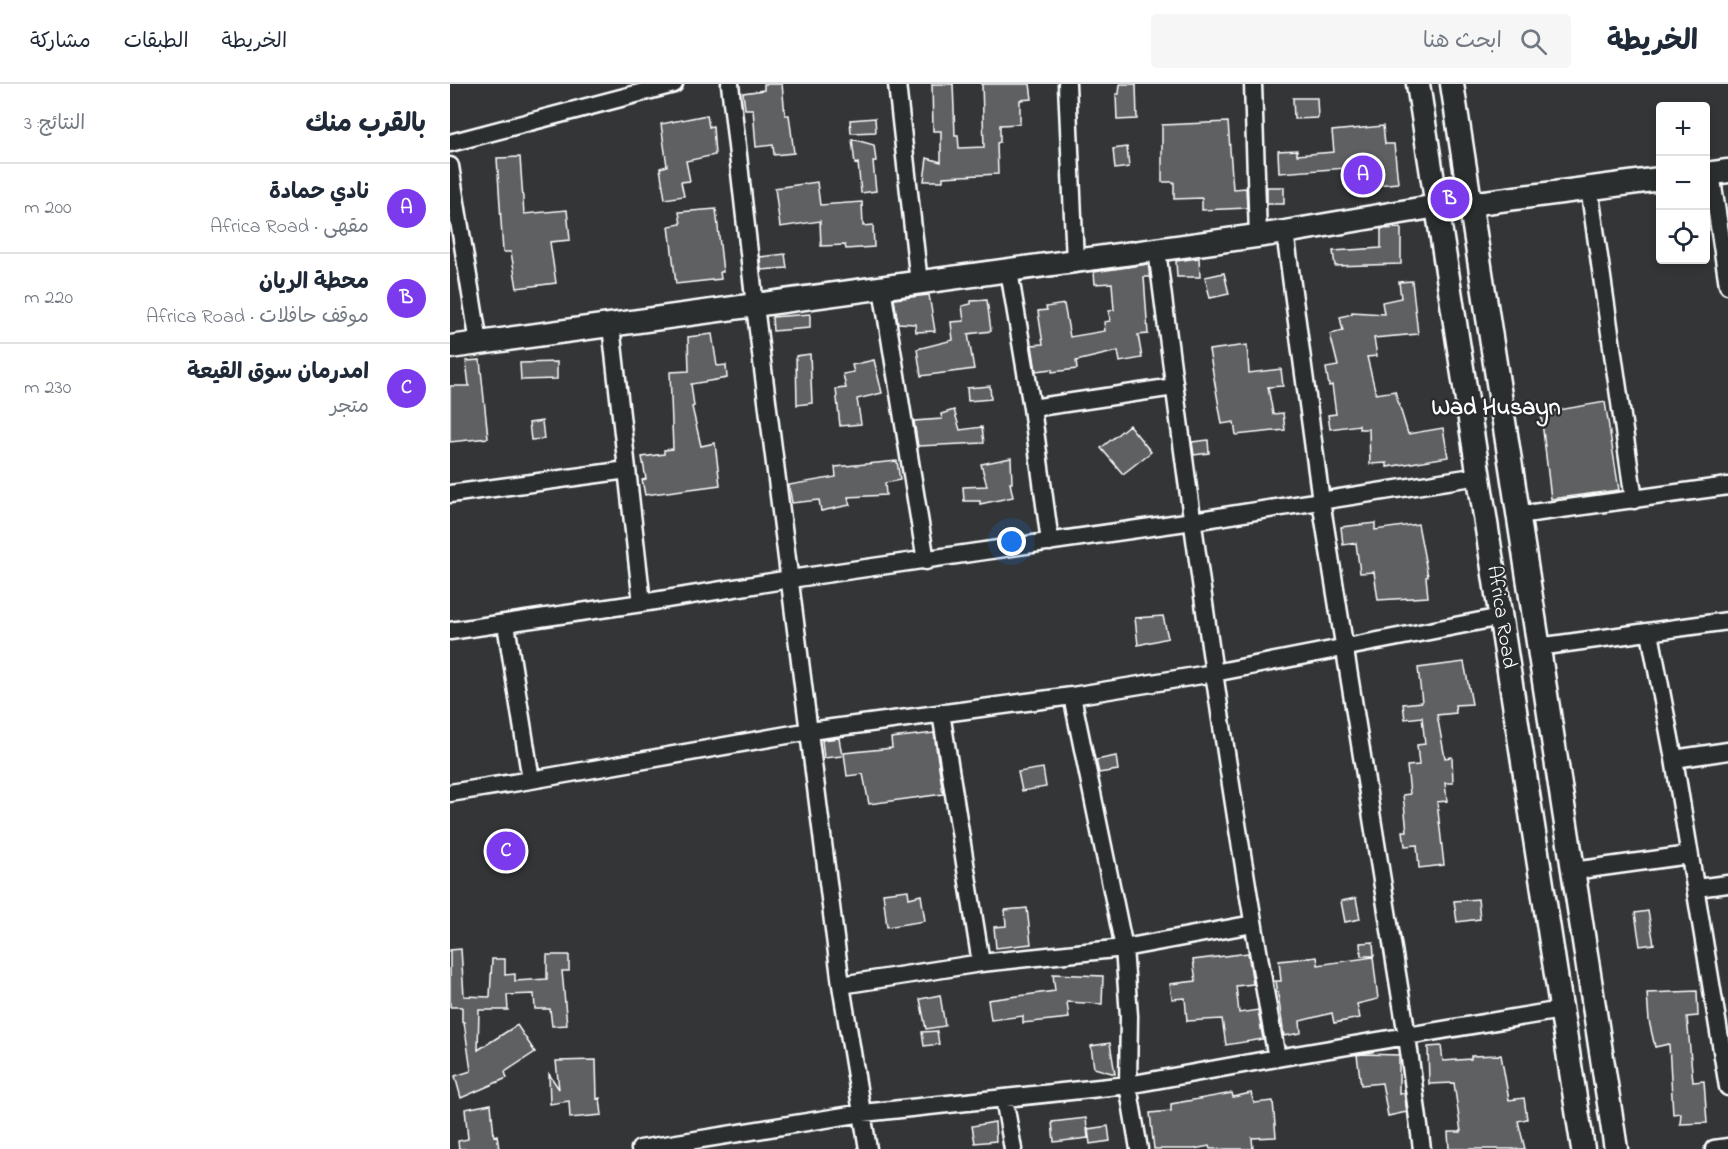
<!DOCTYPE html>
<html lang="ar">
<meta charset="utf-8">
<style>
:root{--surface:#fff;--page:#f6f6f7;--text:#1f2937;--muted:#747a83;--line:#e0e1e3;--accent:#7c3aed}
body{margin:0;font-family:"Indie Flower","Playpen Sans Arabic",sans-serif;background:var(--page);color:var(--text);direction:rtl}
.controls{position:absolute;right:18px;top:18px;display:grid;overflow:hidden;border-radius:6px;box-shadow:0 3px 9px #0003}
.controls button{width:54px;height:54px;display:grid;place-items:center;padding:0;border:0;border-bottom:2px solid var(--line);background:var(--surface);color:var(--text);font:30px sans-serif}
.you{position:absolute;left:562px;top:458px;width:21px;height:21px;margin:-15px;border:4px solid #fff;border-radius:50%;background:#1a73e8;box-shadow:0 0 0 9px #1a73e833}
.badge{display:grid;place-items:center;width:39px;height:39px;border-radius:50%;background:var(--accent);color:#fff;font-size:20px;font-weight:700}
.pin{position:absolute;translate:-50% -50%;border:3px solid #fff;box-shadow:0 2px 6px #0006}
.list{margin:0;padding:0;list-style:none}
h2{display:flex;justify-content:space-between;align-items:center;height:78px;margin:0;padding:0 24px;font-size:26px}
h2 small{font-size:20px;font-weight:400;color:var(--muted)}
.list li{display:grid;grid-template-columns:39px 1fr auto;gap:18px;align-items:center;box-sizing:border-box;height:90px;padding:0 24px;border-top:2px solid var(--line)}
.list b{display:block;font-size:22px;white-space:nowrap}
.list p{margin:0;font-size:20px;white-space:nowrap;color:var(--muted)}
.list em{font-size:20px;font-style:normal;color:var(--muted)}
.icon{flex:none;width:33px;height:33px;fill:none;stroke:currentColor;stroke-width:2;stroke-linecap:round;stroke-linejoin:round}
.map{position:relative;flex:none;width:1278px;height:1065px;overflow:hidden;direction:ltr}
header{display:flex;align-items:center;gap:36px;box-sizing:border-box;height:84px;padding:0 30px;background:var(--surface);border-bottom:2px solid var(--line)}
header strong{font-size:28px}
nav{display:flex;gap:33px;margin-inline-start:auto;font-size:21px}
.search{width:420px;height:54px;background:var(--page);display:flex;align-items:center;gap:15px;box-sizing:border-box;padding:0 21px;border-radius:6px;color:var(--muted);font-size:22px}
main{display:flex}
aside{flex:1;background:var(--surface)}
.map>svg:first-child{display:block}
</style>
<header>
<strong>الخريطة</strong>
<div class="search"><svg class="icon" aria-label="search" viewBox="0 0 24 24"><circle cx="10" cy="10" r="6"/><path d="M15 15l6 6"/></svg>ابحث هنا</div>
<nav><a>الخريطة</a><a>الطبقات</a><a>مشاركة</a></nav>
</header>
<main>
<div class="map">
<svg width="1278" height="1065" viewBox="0 0 1278 1065">
<rect width="100%" height="100%" fill="#333536"/>
<filter id="ink" filterUnits="userSpaceOnUse"><feTurbulence type="fractalNoise" baseFrequency=".0167" numOctaves="2"/><feDisplacementMap in="SourceGraphic" scale="12" xChannelSelector="R" yChannelSelector="G"/><feConvolveMatrix kernelMatrix="1 2 1 2 8 2 1 2 1" color-interpolation-filters="sRGB"/></filter>
<g filter="url(#ink)">
<path fill="#5f6162" stroke="#fff" stroke-width="1.5" d="M314 0H332L335 31H339L344 69 324 71 323 61 306 63 303 25H295L293 9 314 6Z
M482 0H503L505 51H508L509 64 534 63 532 0H580L582 15 570 16V40L550 41V58L547 59 548 90 493 93V97H474L477 74 491 78V47H483Z
M670 0H686L687 35 667 36 666 10H669Z
M843 14H867L868 34 844 35Z
M257 31 259 43 263 42 265 71 236 77 240 97 231 98 234 112 215 115 210 84 217 82 211 40Z
M425 34 426 48 401 49 400 36Z
M778 38 783 105 796 104 797 124 752 126V114L724 115V98H712V41Z
M933 42 935 60H944L948 99 926 101 924 82 829 89 828 67 847 66V71L884 68 882 47Z
M402 55 424 61 426 77 423 78 426 107 411 109 408 79 405 80Z
M677 63 679 83 665 85 663 65Z
M70 73 74 130 117 126 120 156 100 158 106 199 67 204 61 168H53L47 74Z
M367 98 370 121 412 118 413 142 423 141 424 163 396 165 395 161 371 162 370 137 330 143 325 104Z
M817 103H834V120H817Z
M266 125 273 188H270L271 195 226 200 219 142 231 140 229 128Z
M951 144V180L885 182 883 167 931 164V145Z
M335 170 337 184 311 186 310 173Z
M749 174 750 193H727L726 177Z
M698 180 700 193H694L698 250 688 251 692 274 670 278 668 267 626 277 627 285 602 288V285L586 287 582 261 593 260 588 227 597 226 596 223 614 220 620 253 655 247 654 238 660 237 659 227 664 226 662 199 645 200 644 188Z
M774 189 779 210 760 214 755 193Z
M962 197 968 250 924 254 927 272 917 273 926 310 945 307 958 350 993 344 998 373 937 383V379L920 380 919 345H909V341L880 345 878 331 886 330 882 301 879 302 876 284 888 282 880 250 893 247 890 233 902 230V228L934 230 932 218 951 214 949 198Z
M479 211 485 247 466 248 465 240 448 239 444 215Z
M537 216 541 247 518 250 524 285 471 292 467 265 503 256 501 238 514 237 512 222 521 220V217Z
M360 230V244L323 247 322 233Z
M262 250 267 282 276 281 277 294 241 300 244 322 242 323 251 362 265 359 270 401 195 411 192 396 196 395 192 373 214 370V366L223 365 220 288 239 287 238 253Z
M797 261 799 289 831 285 833 302 818 303 823 330 833 329 835 346 786 351 784 338 772 340 759 266Z
M360 270 362 319 347 321 346 272Z
M30 276 38 354 0 358V302H19L16 277Z
M424 276 432 309 407 315 411 340 390 342 386 305 396 304 393 290 404 288 402 281Z
M107 278V295L71 296 70 279Z
M540 302 541 315 518 317 517 304Z
M1155 318 1169 406 1101 415 1091 329Z
M504 326 510 346 532 343 534 359 468 362 464 337 492 335 491 330Z
M92 337 94 355 81 356 79 339Z
M679 341 701 368 673 390 651 364Z
M758 356 759 369 744 371 742 358Z
M561 374 562 399H560L563 413 530 420V417H514L513 403 537 402 531 380Z
M447 377 450 396 435 399 436 411 398 413 400 421 371 427 369 416 342 419 339 401 386 393 385 383Z
M925 439V446L968 440 978 492 976 493 978 513 928 516 924 488 910 489 906 459 893 461 891 443Z
M713 532 718 554 688 561 685 534Z
M1014 578 1022 620 1005 621 1006 629 987 631 995 674 1002 673 1003 699H995L997 717 987 718 994 781 969 784 967 761 955 762 953 747H957L953 711 960 710 957 682 969 681 967 661 975 660 972 633 955 635 953 620 972 618 968 584Z
M484 649 493 710 419 720 413 690 397 692 394 669 442 664 441 654Z
M389 654 392 672 374 674 372 656Z
M666 672 668 686 649 689 646 676Z
M593 684 596 703 572 707 568 688Z
M458 806 459 814 471 811 475 837 437 843 433 809Z
M906 814 910 835 895 838 891 817Z
M1028 815 1030 835 1007 838 1004 817Z
M577 824 581 860 546 864 544 843 556 842 555 826Z
M1198 827 1204 860 1190 862 1185 829Z
M923 858 924 872H911L910 859Z
M11 865 14 912 40 913 42 875H55V891L65 890V897L97 895V871H119V887H112L117 941 102 942 100 925H85L84 910 57 911 58 926H29L28 966 67 941 85 968 55 988 57 994 11 1014 5 992 21 987 14 938H12V923H0V866Z
M798 869 803 900 786 902 789 929 808 926 813 955 776 961 772 935 737 937 735 914 722 915 720 900 746 897 743 876Z
M867 873 868 881 923 873 928 915 907 920 910 934 884 939 882 929 850 937 851 949 834 952 826 897H831L829 877Z
M603 890 653 892 652 920 617 918 619 934 573 939V932L541 936 538 916 605 907Z
M1247 907 1248 932 1237 933 1243 998 1254 997 1257 1039 1230 1040 1231 1029 1223 1030 1219 960 1205 963 1199 937 1197 909Z
M490 911 495 942 476 945 470 915Z
M487 947 489 960 474 962 472 948Z
M660 959 665 990 644 984 641 962Z
M991 962 993 977 1021 975V972L1051 971 1059 1016 1074 1014 1077 1035 1068 1037 1075 1065H999L998 1048H1011L1004 999 979 1000 978 963Z
M913 970 949 971V1010L954 1009 957 1028 938 1032 932 999 911 1001 907 971Z
M146 976 147 1015 150 1014 152 1031 120 1034 119 1017 100 1020 99 990 109 1005 106 977Z
M782 1009 783 1013 801 1009 804 1019 823 1017 826 1053 802 1054 803 1065H760L759 1062 744 1065H704L700 1029 721 1027V1020Z
M41 1020 44 1052 47 1051 49 1065H9L8 1057 18 1055 15 1025Z
M636 1034 638 1054 604 1058 602 1038Z
M545 1038 546 1057 525 1059 522 1042Z
M658 1042 660 1057 640 1060 638 1045Z"/>
<g fill="none" stroke-linecap="round" stroke-linejoin="round">
<g stroke="#fff" stroke-width="21">
<path id="street" d="M280 0 305 222 391 901 418 1065
M447 0 469 199
M617 0 625 177
M803 0 808 152
M0 59 224 0
M0 82 29 259
M1261 89 1278 201
M1139 103 1184 416
M835 148 871 417 957 952 972 1065
M707 166C741 436 778 706 827 974
M559 187 582 324 600 458
M432 204 476 477
M161 242 192 519
M582 324 724 303
M0 410 177 386
M1068 431 1278 402
M56 540 81 696
M0 547 192 519 340 495 743 437 1029 392
M1200 549 1224 675 1278 1003
M1088 563 1278 537
M622 612 674 864 679 932 678 1001 689 1065
M491 629 531 879
M1224 675 1278 667
M0 709 81 696 360 647 622 612 764 589 1051 533
M1123 787 1239 771
M1246 804 1278 800
M391 901 531 879 674 864 803 840
M554 1014 563 1065
M190 1065 413 1029 678 1001 827 974 1111 926
M1264 1065 1278 1063"/>
</g>
<g stroke="#fff" stroke-width="27">
<path id="secondary" d="M968 0 1133 1065
M1002 0 1166 1065
M1256 90 1278 87
M0 263 835 148 987 122 1020 120 1210 95"/>
</g>
<use href="#street" stroke="#2a2d2e" stroke-width="16"/>
<use href="#secondary" stroke="#2a2d2e" stroke-width="22"/>
</g>
</g>
<g text-anchor="middle" dominant-baseline="central" stroke-width="4.5" stroke-linejoin="round" paint-order="stroke">
<g font-size="21" fill="#fff" stroke="#2a2d2e">
<text transform="translate(1051 533) rotate(81)">Africa Road</text>
</g>
<g font-size="24" font-weight="bold" fill="#fff" stroke="#2a2d2e">
<text x="1046" y="324">Wad Husayn</text>
</g>
</g>
</svg>
<div class="controls">
<button>+</button>
<button>−</button>
<button><svg class="icon" aria-label="locate" viewBox="0 0 24 24"><circle cx="12" cy="12" r="6"/><path d="M12 2v4M12 18v4M2 12h4M18 12h4"/></svg></button>
</div>
<div class="you"></div>
<div class="pin badge" style="left:913px;top:91px">A</div>
<div class="pin badge" style="left:1000px;top:115px">B</div>
<div class="pin badge" style="left:56px;top:767px">C</div>
</div>
<aside>
<h2>بالقرب منك<small>النتائج: 3</small></h2>
<ul class="list">
<li><span class="badge">A</span><div><b>نادي حمادة</b><p>مقهى · Africa Road</p></div><em>200 m</em></li>
<li><span class="badge">B</span><div><b>محطة الريان</b><p>موقف حافلات · Africa Road</p></div><em>220 m</em></li>
<li><span class="badge">C</span><div><b>امدرمان سوق القيعة</b><p>متجر</p></div><em>230 m</em></li>
</ul>
</aside>
</main>
